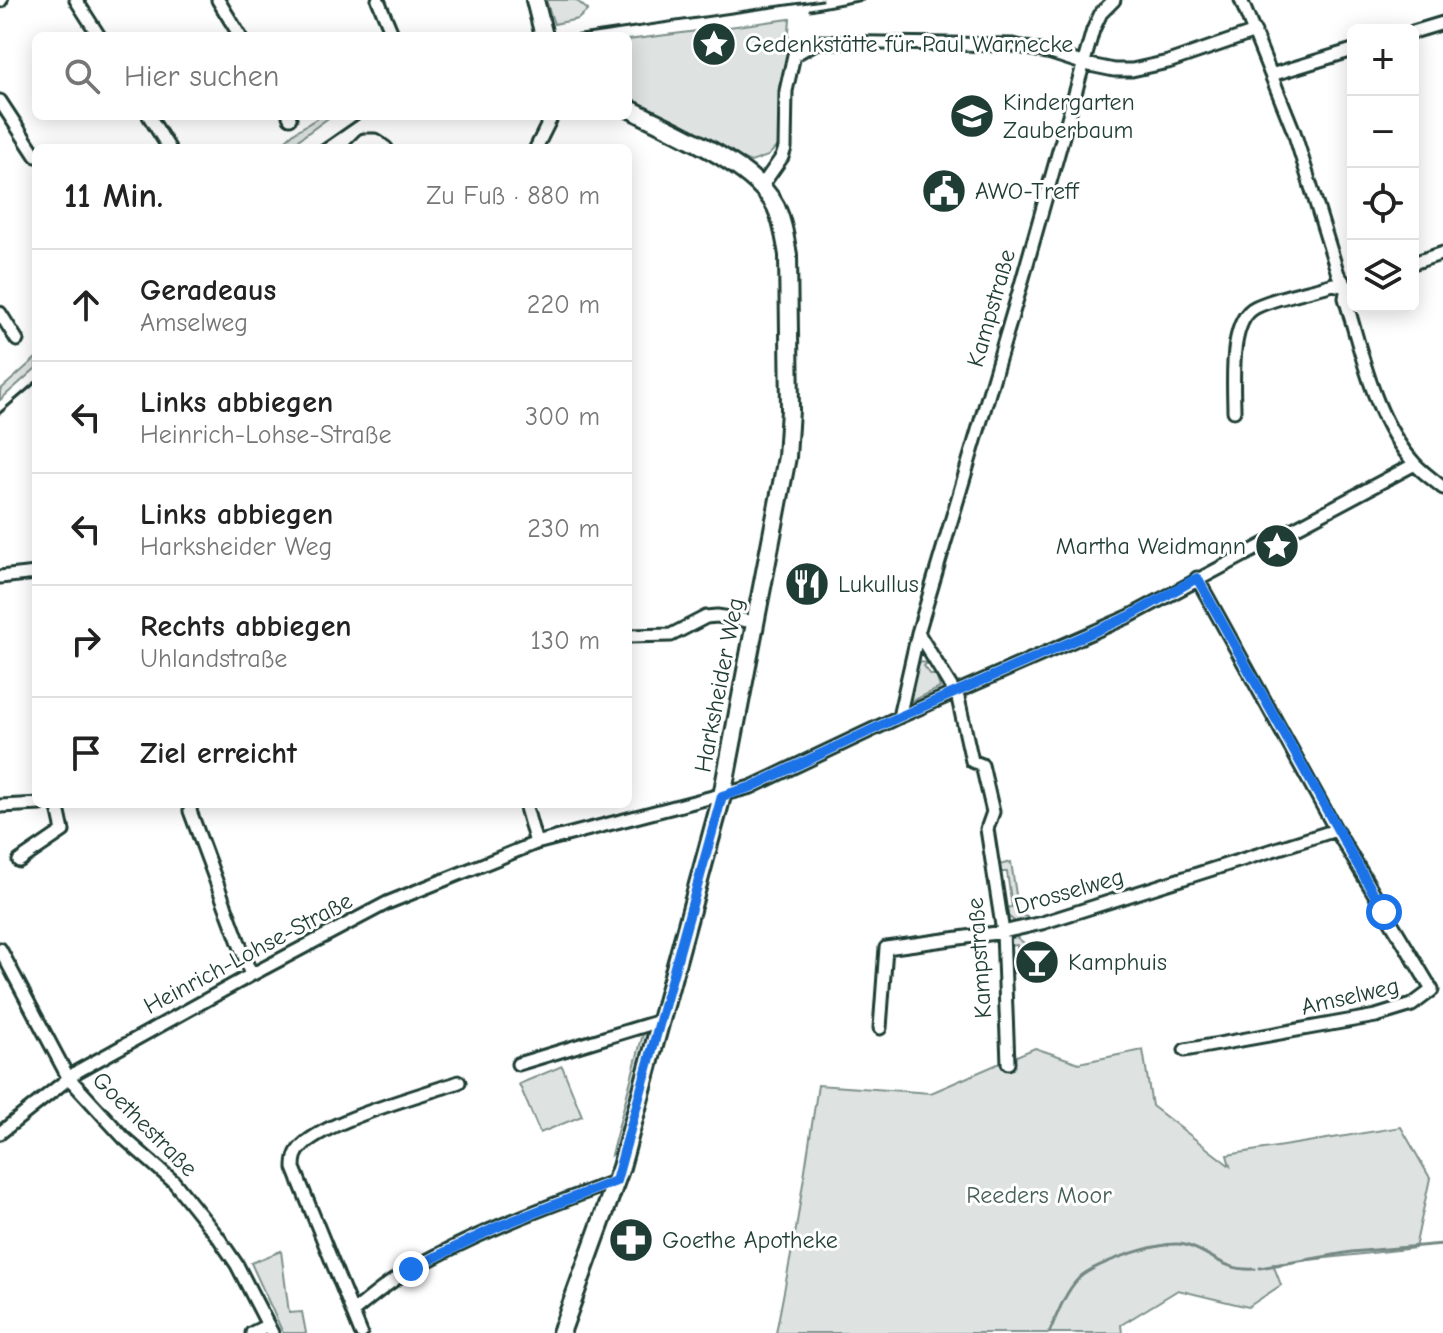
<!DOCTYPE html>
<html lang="de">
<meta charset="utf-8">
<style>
:root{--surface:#fff;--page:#f6f6f6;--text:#222;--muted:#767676;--line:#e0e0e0}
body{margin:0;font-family:"Comic Neue",sans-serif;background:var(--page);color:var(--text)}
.controls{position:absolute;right:24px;top:24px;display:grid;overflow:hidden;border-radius:12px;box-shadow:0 4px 20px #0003}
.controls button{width:72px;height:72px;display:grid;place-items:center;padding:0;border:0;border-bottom:2px solid var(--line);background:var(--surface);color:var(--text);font:40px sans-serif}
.stop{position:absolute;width:24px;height:24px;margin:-18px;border:6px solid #1a73e8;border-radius:50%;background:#fff}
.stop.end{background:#1a73e8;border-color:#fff;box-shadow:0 2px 8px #0008}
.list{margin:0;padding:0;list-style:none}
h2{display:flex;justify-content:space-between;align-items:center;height:104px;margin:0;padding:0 32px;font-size:34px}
h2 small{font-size:26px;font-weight:400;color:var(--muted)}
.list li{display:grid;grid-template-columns:52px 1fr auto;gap:24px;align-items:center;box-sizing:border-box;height:112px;padding:0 32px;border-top:2px solid var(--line)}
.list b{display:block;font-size:30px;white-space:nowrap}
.list p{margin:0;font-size:26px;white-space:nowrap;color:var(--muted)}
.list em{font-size:26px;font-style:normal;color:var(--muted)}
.icon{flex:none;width:44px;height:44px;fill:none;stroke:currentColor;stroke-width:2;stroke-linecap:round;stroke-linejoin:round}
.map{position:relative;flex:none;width:1443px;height:1333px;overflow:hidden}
.search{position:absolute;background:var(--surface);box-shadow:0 4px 20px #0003;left:32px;top:32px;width:600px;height:88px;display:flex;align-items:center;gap:20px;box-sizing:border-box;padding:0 28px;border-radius:12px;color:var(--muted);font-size:30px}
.panel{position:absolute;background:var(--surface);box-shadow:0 4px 20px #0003;left:32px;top:144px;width:600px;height:664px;border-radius:12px}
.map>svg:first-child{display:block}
</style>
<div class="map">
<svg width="1443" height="1333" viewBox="0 0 1443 1333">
<rect width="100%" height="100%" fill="#fff"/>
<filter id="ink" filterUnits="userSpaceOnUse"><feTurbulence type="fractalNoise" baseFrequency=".0125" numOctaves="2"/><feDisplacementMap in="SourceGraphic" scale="16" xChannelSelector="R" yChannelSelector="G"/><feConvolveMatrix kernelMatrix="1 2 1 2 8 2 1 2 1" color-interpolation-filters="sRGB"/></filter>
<g filter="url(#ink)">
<path fill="#dee3e2" stroke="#7e908b" stroke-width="2" d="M546 0H576L588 10 578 19 554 24Z
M790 19 787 56 779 87V144L768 156 751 162 725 151 628 99V40Z
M321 116H331L287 148H277L295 132Z
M36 358V368L0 400V390Z
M920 662 927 663 924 666 931 675H936L940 688 912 701 910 698C912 687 913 671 920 662Z
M1011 862 1018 908 1022 915 1031 919 1018 924 1004 913 1005 908 1012 907 1007 872H999V865Z
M1016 937 1024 943 1026 973H1010L1019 969 1017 945 1008 946V939Z
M648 1031 616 1151 611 1155 643 1034Z
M1035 1048 1079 1063 1143 1050 1152 1106 1230 1166 1227 1155 1401 1127 1430 1178 1415 1248 1273 1264 1281 1285 1248 1307 1178 1290 1121 1325 1122 1333H776L796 1229 818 1085 931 1093Z
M562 1066 582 1116 540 1133 519 1084Z
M281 1251 289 1313 302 1312 306 1333H283L251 1263Z"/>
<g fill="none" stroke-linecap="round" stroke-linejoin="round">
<path stroke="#758883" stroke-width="3" d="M1260 1268 1351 1252 1443 1244
M1049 1333C1057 1315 1065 1292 1079 1278 1094 1263 1165 1239 1185 1245 1212 1252 1221 1271 1255 1269"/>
<g stroke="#1f3d34" stroke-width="17">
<path id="street" d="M76 0 99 36
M218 0 240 36
M378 0 393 36
M1241 0 1294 132 1338 274 1347 287 1345 298C1362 353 1374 419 1415 464 1423 473 1434 480 1443 488
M0 1 1 0
M1413 32 1443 23
M1271 75 1353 50
M0 101 36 156
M149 116 169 148
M289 116 290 118
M356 148 364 140H375L386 148
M536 148 552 116
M761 187 782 157 785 148 786 91 794 55 817 42 1013 45 1051 53 1085 64 1114 70H1132L1168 62 1255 32
M1413 263 1443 253
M0 313 17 340
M1234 411C1234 385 1228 320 1256 307 1279 296 1308 292 1333 284L1347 287
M0 577 36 573
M918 633 958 698 972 761 982 765 993 812 987 829 1003 932 1008 1063
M628 636 671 635 706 617 717 616 755 622
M899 717 918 633 1019 292 1093 30 1101 13 1114 0
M191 804 190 811 251 975
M525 804 536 843
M0 806 41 804
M19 861 63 831 57 804
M0 949 68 1077 124 1138 174 1182 218 1237 237 1265 272 1333
M880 1028 886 948 1003 932 1042 923 1336 830
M1185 1050 1376 1016 1412 1005 1432 990 1336 830 1197 578
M518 1064 660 1021
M0 1133 78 1071 251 975 387 903 536 843 751 787 899 717 1130 616 1415 464
M353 1312C369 1299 385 1285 402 1275 469 1235 543 1208 616 1181
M252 1333 268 1325
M361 1333 294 1168C294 1159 295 1153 302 1146 328 1120 422 1095 459 1082"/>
</g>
<g stroke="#1f3d34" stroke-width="22">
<path id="secondary" d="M535 0 544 36
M561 1333 621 1167 722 796 787 457 790 410 788 255C785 238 783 222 776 207 755 164 670 130 628 108"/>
</g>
<use href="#street" stroke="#fff" stroke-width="11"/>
<use href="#secondary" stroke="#fff" stroke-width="16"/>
<path stroke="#1f3d34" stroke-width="3" d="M810 10 863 0
M573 36 822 0
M317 148 363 116
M0 413 36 382"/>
</g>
</g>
<g fill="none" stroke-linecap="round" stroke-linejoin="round" filter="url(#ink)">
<path stroke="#1a73e8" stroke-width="10" d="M411 1269 497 1227 616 1181 722 796 751 787 899 717 1130 616 1197 578 1384 912"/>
</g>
<defs>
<g id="sight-disc" transform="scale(2.3)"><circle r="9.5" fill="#1f3d34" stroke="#fff"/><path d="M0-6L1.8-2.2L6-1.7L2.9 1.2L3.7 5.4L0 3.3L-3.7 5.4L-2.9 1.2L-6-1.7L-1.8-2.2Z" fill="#fff"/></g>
<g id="school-disc" transform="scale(2.3)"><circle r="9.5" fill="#1f3d34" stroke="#fff"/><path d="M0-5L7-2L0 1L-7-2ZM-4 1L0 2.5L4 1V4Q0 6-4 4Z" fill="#fff"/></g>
<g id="civic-disc" transform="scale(2.3)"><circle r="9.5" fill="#1f3d34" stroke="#fff"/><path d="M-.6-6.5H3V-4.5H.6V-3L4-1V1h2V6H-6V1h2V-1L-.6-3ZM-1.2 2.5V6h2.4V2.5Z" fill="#fff"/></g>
<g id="restaurant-disc" transform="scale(2.3)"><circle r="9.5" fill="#1f3d34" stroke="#fff"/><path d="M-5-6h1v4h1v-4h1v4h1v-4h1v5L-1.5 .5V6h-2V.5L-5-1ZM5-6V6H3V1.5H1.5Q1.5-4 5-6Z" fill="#fff"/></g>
<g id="bar-disc" transform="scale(2.3)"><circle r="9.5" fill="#1f3d34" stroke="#fff"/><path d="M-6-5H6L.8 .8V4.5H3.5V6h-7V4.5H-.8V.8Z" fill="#fff"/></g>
<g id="pharmacy-disc" transform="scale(2.3)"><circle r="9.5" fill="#1f3d34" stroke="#fff"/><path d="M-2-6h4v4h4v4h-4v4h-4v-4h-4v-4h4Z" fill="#fff"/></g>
</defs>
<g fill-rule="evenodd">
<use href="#sight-disc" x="714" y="44"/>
<use href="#school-disc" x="972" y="116"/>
<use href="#civic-disc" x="944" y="191"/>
<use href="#sight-disc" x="1277" y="546"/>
<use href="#restaurant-disc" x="807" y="584"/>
<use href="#bar-disc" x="1037" y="962"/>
<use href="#pharmacy-disc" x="631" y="1240"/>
</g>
<g text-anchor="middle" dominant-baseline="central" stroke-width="6" stroke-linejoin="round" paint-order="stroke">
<g font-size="24" fill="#1f3d34" stroke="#fff" text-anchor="start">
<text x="745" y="44">Gedenkstätte für Paul Warnecke</text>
<text x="1003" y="102">Kindergarten<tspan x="1003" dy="28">Zauberbaum</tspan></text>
<text x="975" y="191">AWO-Treff</text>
<text x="1246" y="546" text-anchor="end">Martha Weidmann</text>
<text x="838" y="584">Lukullus</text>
<text x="1068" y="962">Kamphuis</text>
<text x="662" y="1240">Goethe Apotheke</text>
</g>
<g font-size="24" fill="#1f3d34" stroke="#fff">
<text transform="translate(991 308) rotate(-74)">Kampstraße</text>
<text transform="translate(719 685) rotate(-79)">Harksheider Weg</text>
<text transform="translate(1069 891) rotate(-16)">Drosselweg</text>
<text transform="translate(248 953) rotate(-28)">Heinrich-Lohse-Straße</text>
<text transform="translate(979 958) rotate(-94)">Kampstraße</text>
<text transform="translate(1350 996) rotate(-13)">Amselweg</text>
<text transform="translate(145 1124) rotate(45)">Goethestraße</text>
</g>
<g font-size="24" fill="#455e57" stroke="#fff">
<text x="1039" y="1195">Reeders Moor</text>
</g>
</g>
</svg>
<div class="controls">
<button>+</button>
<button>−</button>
<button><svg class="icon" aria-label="locate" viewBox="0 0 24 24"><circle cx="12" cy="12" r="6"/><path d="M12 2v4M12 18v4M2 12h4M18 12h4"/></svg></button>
<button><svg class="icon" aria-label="layers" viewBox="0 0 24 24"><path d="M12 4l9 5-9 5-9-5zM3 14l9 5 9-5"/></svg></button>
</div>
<div class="stop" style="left:1384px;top:912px"></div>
<div class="stop end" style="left:411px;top:1269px"></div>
<div class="search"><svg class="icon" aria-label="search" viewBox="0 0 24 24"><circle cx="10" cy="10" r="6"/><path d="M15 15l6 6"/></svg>Hier suchen</div>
<section class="panel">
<h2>11 Min.<small>Zu Fuß · 880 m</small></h2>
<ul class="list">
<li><svg class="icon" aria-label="ahead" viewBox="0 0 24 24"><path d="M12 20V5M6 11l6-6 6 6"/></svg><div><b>Geradeaus</b><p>Amselweg</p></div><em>220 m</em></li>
<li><svg class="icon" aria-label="left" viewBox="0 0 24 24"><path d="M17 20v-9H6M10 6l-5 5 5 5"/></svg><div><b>Links abbiegen</b><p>Heinrich-Lohse-Straße</p></div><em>300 m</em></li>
<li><svg class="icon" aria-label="left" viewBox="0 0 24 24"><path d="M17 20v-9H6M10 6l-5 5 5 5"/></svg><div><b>Links abbiegen</b><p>Harksheider Weg</p></div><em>230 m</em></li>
<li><svg class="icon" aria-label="right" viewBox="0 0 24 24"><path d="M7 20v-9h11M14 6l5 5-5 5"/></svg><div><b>Rechts abbiegen</b><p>Uhlandstraße</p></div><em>130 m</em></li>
<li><svg class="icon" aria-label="arrive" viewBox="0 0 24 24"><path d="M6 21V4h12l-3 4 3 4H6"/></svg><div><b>Ziel erreicht</b></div></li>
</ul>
</section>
</div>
